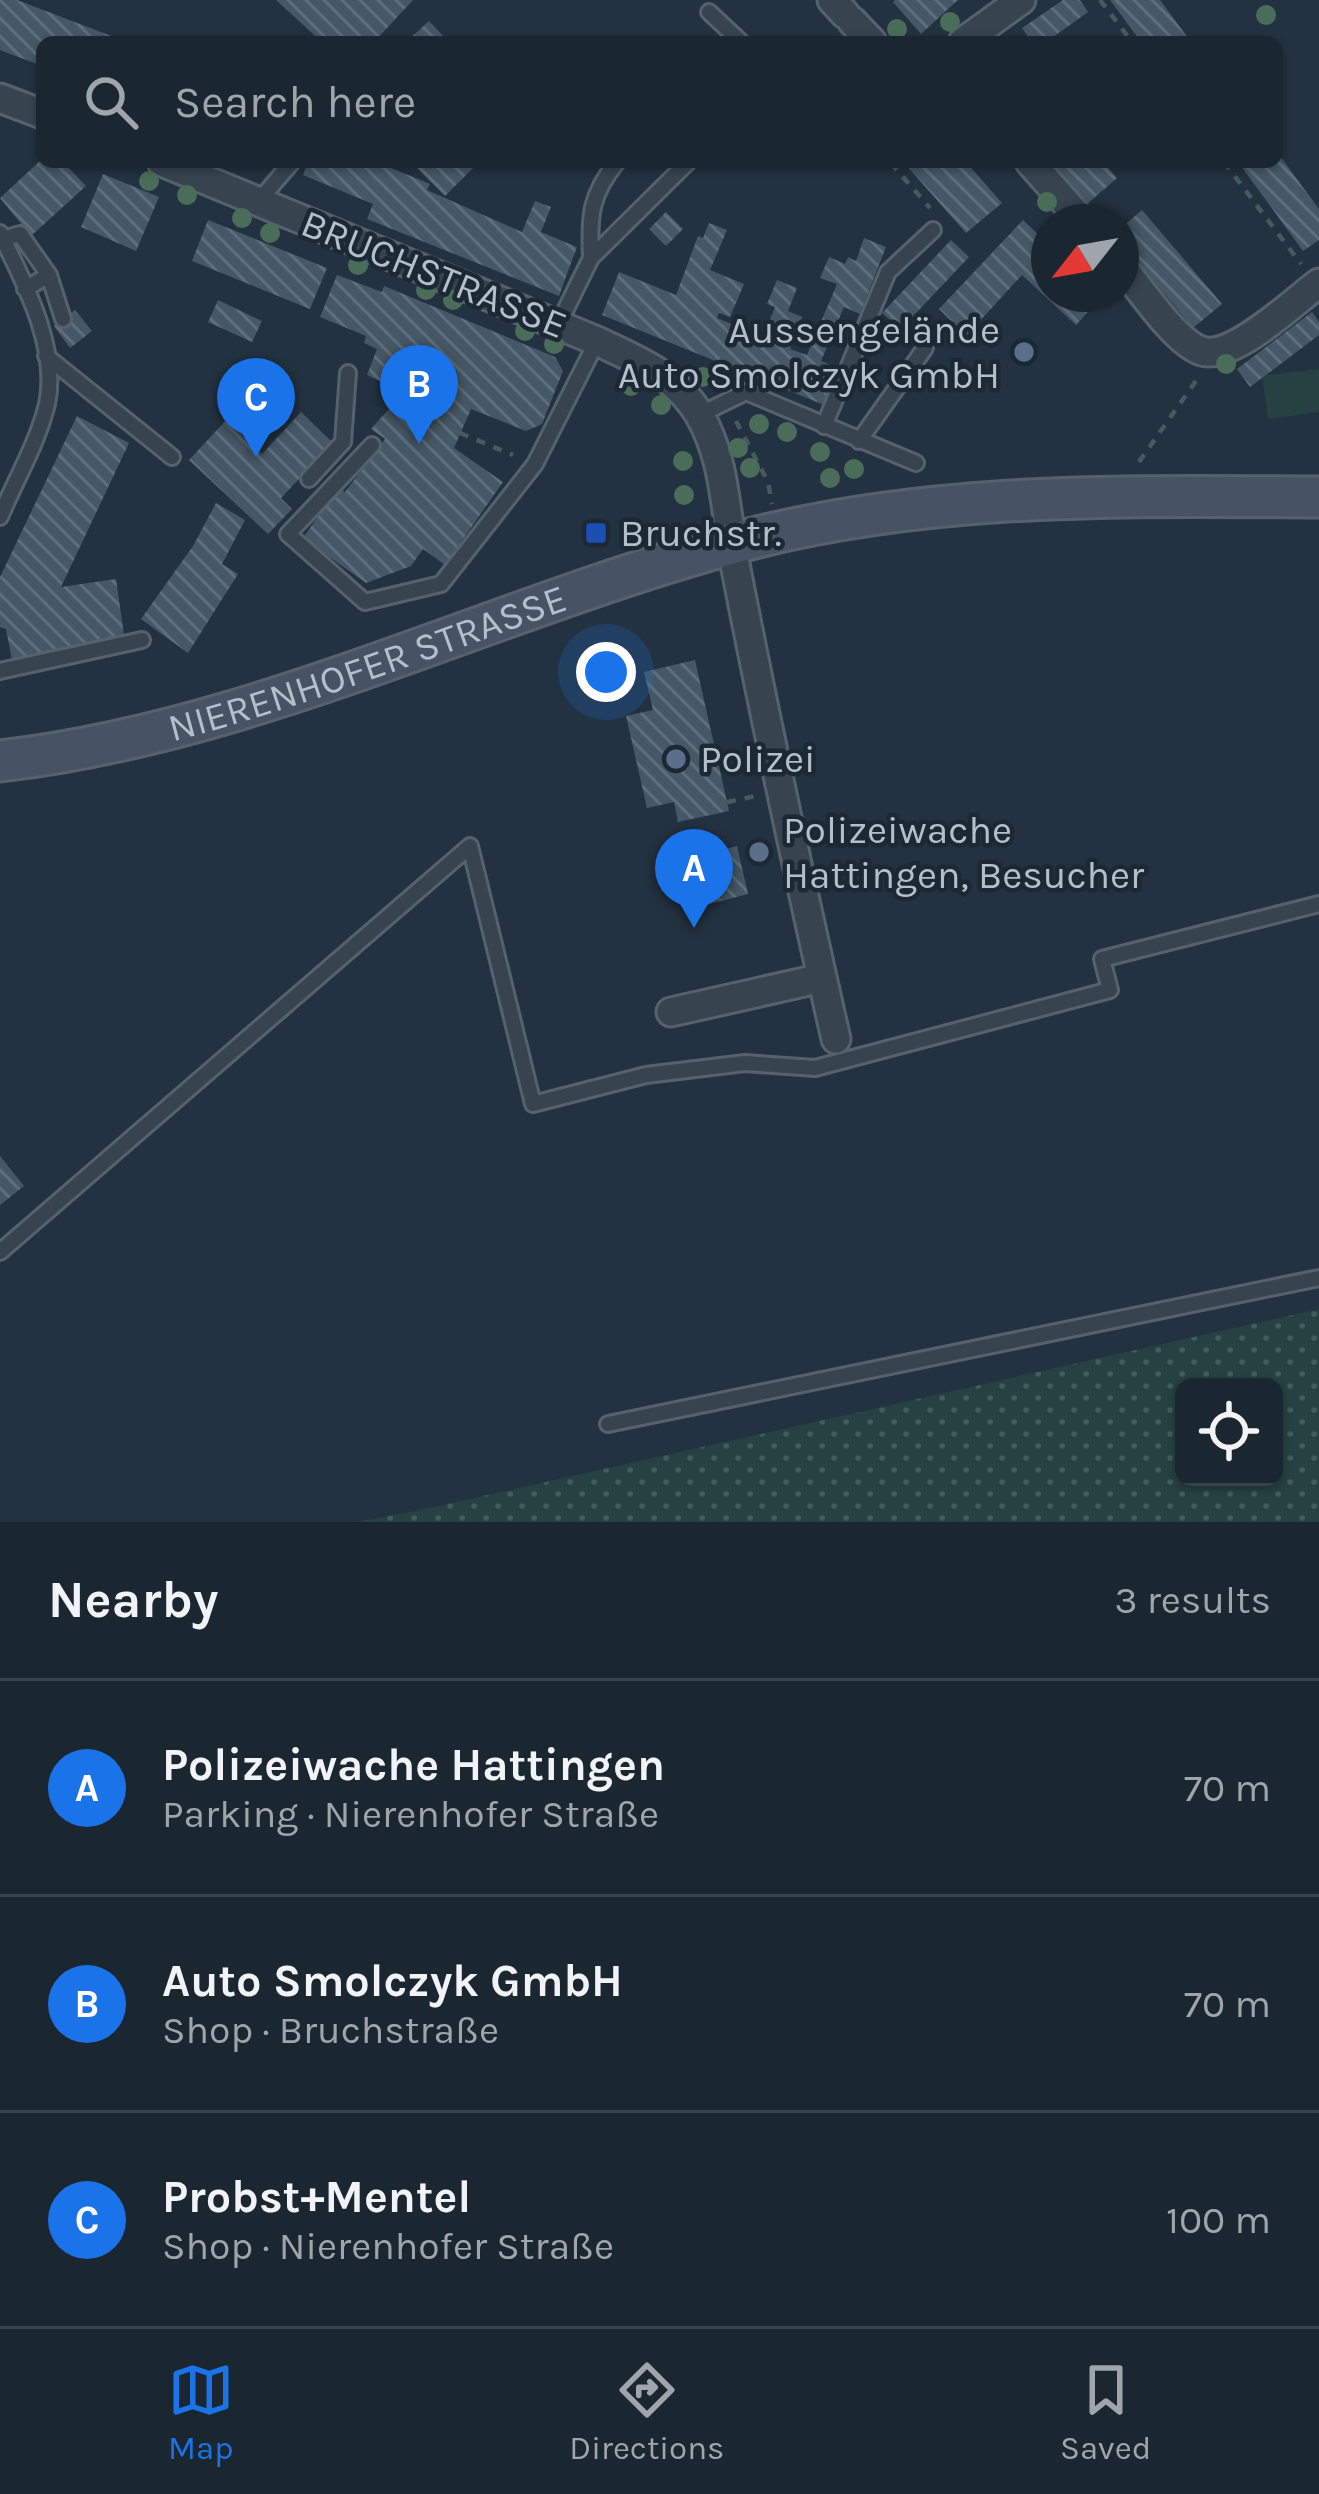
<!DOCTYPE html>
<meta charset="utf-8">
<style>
:root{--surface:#1a2630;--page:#232e38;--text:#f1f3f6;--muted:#9fa5ab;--line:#38434c;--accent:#1a73e8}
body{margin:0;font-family:Karla,sans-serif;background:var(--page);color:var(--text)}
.controls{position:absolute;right:36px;bottom:36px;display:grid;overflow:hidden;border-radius:18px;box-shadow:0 3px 9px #0004}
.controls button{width:108px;height:108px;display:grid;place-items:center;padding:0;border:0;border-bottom:3px solid var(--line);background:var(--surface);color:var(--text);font:60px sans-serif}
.compass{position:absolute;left:1031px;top:204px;width:108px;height:108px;border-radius:50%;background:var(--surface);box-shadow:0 3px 9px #0004;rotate:239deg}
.you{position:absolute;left:606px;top:672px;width:42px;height:42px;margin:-30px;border:9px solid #fff;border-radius:50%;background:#1a73e8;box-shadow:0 0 0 18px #1a73e833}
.badge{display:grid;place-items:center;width:78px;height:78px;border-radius:50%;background:var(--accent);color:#fff;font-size:39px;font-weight:700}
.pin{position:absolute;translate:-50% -99px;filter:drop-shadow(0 3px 6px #0008)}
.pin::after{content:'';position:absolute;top:63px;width:42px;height:36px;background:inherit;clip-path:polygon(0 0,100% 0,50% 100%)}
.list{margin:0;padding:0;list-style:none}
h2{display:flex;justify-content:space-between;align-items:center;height:156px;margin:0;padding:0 48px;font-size:51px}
h2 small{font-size:39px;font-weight:400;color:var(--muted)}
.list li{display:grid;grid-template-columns:78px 1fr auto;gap:36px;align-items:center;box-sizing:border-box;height:216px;padding:0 48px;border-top:3px solid var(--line)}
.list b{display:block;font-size:45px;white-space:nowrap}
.list p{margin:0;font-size:39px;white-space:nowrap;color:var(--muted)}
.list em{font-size:39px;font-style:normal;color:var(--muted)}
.icon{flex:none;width:66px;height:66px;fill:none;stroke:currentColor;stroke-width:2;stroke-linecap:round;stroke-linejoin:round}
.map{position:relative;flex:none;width:1319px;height:1522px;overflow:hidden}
.search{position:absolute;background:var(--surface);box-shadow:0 3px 9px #0004;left:36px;right:36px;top:36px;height:132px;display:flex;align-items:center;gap:30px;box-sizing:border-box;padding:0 42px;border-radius:18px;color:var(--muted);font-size:45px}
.sheet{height:804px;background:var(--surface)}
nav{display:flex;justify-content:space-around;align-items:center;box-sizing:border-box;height:168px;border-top:3px solid var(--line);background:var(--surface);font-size:33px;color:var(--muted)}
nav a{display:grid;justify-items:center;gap:6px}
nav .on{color:var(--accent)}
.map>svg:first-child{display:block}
</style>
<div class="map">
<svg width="1319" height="1522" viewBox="0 0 1319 1522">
<defs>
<pattern id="grass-dots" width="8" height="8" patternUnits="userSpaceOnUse" patternTransform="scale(3)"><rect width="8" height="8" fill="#254141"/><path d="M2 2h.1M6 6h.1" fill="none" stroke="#425b5b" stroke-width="1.8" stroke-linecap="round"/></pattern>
<pattern id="building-back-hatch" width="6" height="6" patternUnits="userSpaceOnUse" patternTransform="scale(3)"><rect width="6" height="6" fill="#465866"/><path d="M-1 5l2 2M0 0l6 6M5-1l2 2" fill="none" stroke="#5e6e7b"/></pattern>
</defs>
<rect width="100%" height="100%" fill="#233240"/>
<path fill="url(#grass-dots)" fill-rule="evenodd" d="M1319 1309V1522H358L430 1508ZM1184 1387H1274V1477H1184Z"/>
<path fill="#254141" d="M1319 369V412L1268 419 1262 376Z"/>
<path fill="url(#building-back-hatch)" d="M0 0H17L127 42H42V66L0 50Z
M276 0H413L374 42H322Z
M895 0H958L921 34 893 2Z
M1063 0H1080L1088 12 1046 42H1032L1022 28Z
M1110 0H1160L1191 42H1141Z
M429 21 446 39 406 42Z
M1277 152 1319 209V240L1303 251 1238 162H1277Z
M42 159 63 162 86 186 31 236 0 198Z
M308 162H391L389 167 430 184 427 190 522 232 535 201 551 207 541 232 577 247 559 296 367 219 373 204 303 175Z
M421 162H479L445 196 416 167Z
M909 162H966L1002 203 966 233 906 165Z
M1050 162H1103L1117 178 1086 205Z
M103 174 159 197 136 251 81 227Z
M1142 210 1222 304 1193 328 1121 242V228Z
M666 212 683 229 666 246 649 229Z
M208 220 327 268 310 309 192 261Z
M1023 220 1049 245V294H1104L1076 325 1022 275 966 336 939 309Z
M709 223 727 230 710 270 744 284 730 317 719 313 717 318 763 337 775 307 767 304 777 280 797 288 788 311 802 317 790 349 807 355 837 284 820 278 829 257 845 264 848 257 856 261 864 238 886 247 860 314 844 307 821 361 843 370 829 407 602 315 619 272 676 295 698 236 703 238Z
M951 240 969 257 901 329 882 313Z
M337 275 382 292 384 286 555 357 563 371 542 424 526 431 471 409 454 448 503 482 445 565 423 549 411 566 366 583 303 538 338 488 345 492 385 439 371 429 404 392 367 375 377 349 364 343 366 336 320 317Z
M218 300 262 321 252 342 208 322Z
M75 310 92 331 70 348 54 326Z
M1312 312 1319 322V335L1250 387 1237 369Z
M268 375 285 390 242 435 262 454 301 412 333 443 281 498 292 509 268 534 189 460Z
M77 416 129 443 61 587 116 579 124 635 12 660 6 629 0 627V577Z
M216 503 245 520 222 564 238 574 188 653 141 619 193 546Z
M695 660 729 811 678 822 674 802 647 808 626 716 653 710 644 672Z
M737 846 748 894 698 907 686 859Z
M0 1156 24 1186 0 1205Z"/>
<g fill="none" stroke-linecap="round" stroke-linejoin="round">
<g stroke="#55626e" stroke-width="20">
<path id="lane" d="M709 12 741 42
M258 202 292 162
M0 233C24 282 59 347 47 404 38 442 15 481 0 517
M3 239 20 234 49 275
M591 258C589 216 590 195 617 162
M25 289 49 275 63 319
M558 325 591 258 688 162
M46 356 172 457
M699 415 746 392 916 463
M824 426 888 272 933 230
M859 441 925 348
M372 445 288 534 365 602 441 584 535 464 597 341
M309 479 343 442 348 373
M0 671 142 640
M0 1252 470 846 533 1104 646 1075 745 1063 815 1068 1110 990 1102 959 1319 904
M608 1424 1319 1278"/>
</g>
<g stroke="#55626e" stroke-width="33">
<path id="street" d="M832 0 845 14
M852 21 872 42
M963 42 1021 0
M0 98 42 114
M162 162 597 341C636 360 675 374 699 414 726 460 725 513 735 564 766 723 800 881 836 1039
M1030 162 1083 222
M1121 266C1140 288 1173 339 1199 350 1230 364 1293 302 1319 283
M671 1012 822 978"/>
</g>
<g stroke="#55626e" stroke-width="45">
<g id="secondary">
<path id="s1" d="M0 761C253 732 487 611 731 544 923 491 1122 496 1319 497"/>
</g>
</g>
<path stroke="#435d5d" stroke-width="4.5" stroke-dasharray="9 9" stroke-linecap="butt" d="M1100 0 1132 42
M897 162 895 168 930 208
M1224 162 1301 264
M736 421 768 482 772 504
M460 433 513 455
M1139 462 1198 378
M727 802 756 796"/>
<use href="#lane" stroke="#374450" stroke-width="14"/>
<use href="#street" stroke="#374450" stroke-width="27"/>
<use href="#secondary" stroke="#455363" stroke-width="39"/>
</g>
<g fill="#4a6d5a">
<circle cx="1266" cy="15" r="10"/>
<circle cx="950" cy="22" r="10"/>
<circle cx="897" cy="29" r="10"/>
<circle cx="149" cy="181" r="10"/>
<circle cx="187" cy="195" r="10"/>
<circle cx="1047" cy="202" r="10"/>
<circle cx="242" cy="218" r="10"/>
<circle cx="270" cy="233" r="10"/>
<circle cx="358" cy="265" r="10"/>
<circle cx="426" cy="290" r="10"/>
<circle cx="453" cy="300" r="10"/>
<circle cx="525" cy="331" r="10"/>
<circle cx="554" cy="344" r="10"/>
<circle cx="1226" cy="364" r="10"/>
<circle cx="703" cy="377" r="10"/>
<circle cx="631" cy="386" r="10"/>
<circle cx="661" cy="405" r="10"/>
<circle cx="759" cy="424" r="10"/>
<circle cx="787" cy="432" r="10"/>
<circle cx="738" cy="448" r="10"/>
<circle cx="820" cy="452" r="10"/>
<circle cx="683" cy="461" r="10"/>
<circle cx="750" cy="468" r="10"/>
<circle cx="854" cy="469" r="10"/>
<circle cx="830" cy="478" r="10"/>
<circle cx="684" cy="495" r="10"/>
</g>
<g fill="#5c6f8a" stroke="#1c2935" stroke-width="4.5">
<circle cx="1024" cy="352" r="12"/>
<circle cx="676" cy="759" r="12"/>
<circle cx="759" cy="852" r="12"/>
</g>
<rect fill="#1a4fb4" stroke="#1c2935" stroke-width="4.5" x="584" y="521" width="24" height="24" rx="6"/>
<g text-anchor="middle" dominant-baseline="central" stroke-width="9" stroke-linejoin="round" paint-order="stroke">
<g font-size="39" fill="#b3bfcb" stroke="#1c2935">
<text transform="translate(434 274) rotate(22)">BRUCHSTRASSE</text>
<text stroke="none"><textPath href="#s1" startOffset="381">NIERENHOFER STRASSE</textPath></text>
</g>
<g font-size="39" fill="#b3bfcb" stroke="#1c2935" text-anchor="start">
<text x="1000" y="330" text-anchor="end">Aussengelände<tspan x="1000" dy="45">Auto Smolczyk GmbH</tspan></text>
<text x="620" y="533">Bruchstr.</text>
<text x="700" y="759">Polizei</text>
<text x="783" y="830">Polizeiwache<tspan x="783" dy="45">Hattingen, Besucher</tspan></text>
</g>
</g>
</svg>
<div class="controls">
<button><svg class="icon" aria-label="locate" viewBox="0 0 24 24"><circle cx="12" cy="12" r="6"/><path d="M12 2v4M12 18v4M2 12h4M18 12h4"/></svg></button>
</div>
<svg class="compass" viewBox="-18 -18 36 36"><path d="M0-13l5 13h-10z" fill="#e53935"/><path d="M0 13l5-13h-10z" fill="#9fa5ab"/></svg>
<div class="you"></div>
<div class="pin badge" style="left:694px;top:928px">A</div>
<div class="pin badge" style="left:419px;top:444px">B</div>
<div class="pin badge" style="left:256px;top:457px">C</div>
<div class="search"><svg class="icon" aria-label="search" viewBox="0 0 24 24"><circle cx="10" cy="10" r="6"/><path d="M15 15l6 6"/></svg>Search here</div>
</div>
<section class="sheet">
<h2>Nearby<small>3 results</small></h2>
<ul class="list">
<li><span class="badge">A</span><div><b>Polizeiwache Hattingen</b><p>Parking · Nierenhofer Straße</p></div><em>70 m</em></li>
<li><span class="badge">B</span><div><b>Auto Smolczyk GmbH</b><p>Shop · Bruchstraße</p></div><em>70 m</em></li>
<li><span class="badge">C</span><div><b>Probst+Mentel</b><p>Shop · Nierenhofer Straße</p></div><em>100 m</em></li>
</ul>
</section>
<nav>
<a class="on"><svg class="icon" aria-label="map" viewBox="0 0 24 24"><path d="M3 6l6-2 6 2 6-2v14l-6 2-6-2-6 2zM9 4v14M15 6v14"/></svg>Map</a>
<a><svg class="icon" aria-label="directions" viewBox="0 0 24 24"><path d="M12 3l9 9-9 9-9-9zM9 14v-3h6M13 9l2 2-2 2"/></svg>Directions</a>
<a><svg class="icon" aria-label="saved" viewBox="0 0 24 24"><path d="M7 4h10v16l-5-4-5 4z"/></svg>Saved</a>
</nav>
